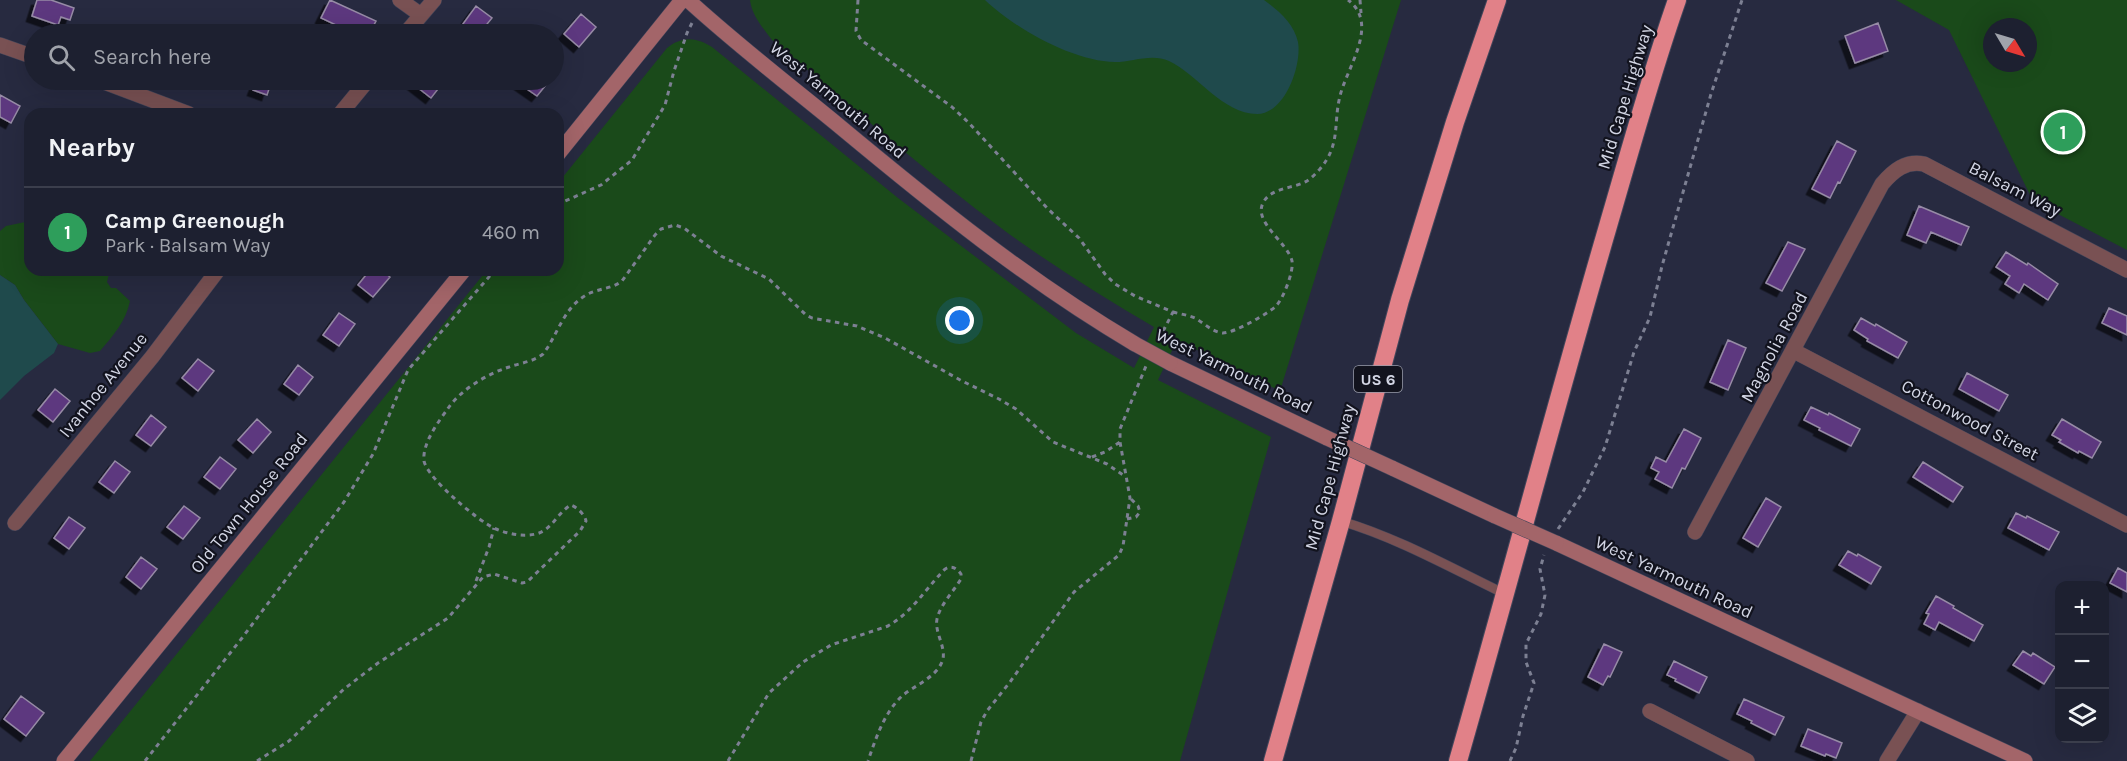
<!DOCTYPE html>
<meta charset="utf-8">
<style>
:root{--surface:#1d2030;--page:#252838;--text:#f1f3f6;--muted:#a0a3ab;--line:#3b3e4c;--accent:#1a73e8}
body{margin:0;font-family:Karla,sans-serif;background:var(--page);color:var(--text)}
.controls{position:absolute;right:18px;bottom:18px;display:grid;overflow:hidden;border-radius:12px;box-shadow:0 6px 24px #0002}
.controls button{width:54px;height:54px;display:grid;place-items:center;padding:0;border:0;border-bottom:2px solid var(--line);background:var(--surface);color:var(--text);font:30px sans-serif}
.compass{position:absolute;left:1983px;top:18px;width:54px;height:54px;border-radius:50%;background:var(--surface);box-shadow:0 6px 24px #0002;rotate:128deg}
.you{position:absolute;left:960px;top:321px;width:21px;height:21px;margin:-15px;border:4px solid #fff;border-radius:50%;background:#1a73e8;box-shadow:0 0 0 9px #1a73e833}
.badge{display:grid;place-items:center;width:39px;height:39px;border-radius:50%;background:var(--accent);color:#fff;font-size:20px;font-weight:700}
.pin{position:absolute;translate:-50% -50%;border:3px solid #fff;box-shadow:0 2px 6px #0006}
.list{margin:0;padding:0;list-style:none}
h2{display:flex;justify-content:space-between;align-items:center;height:78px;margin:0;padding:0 24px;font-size:26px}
h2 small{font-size:20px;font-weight:400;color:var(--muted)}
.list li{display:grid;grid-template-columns:39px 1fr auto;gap:18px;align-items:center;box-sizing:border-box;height:90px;padding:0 24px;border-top:2px solid var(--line)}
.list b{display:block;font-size:22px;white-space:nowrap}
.list p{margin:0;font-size:20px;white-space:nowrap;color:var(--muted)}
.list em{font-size:20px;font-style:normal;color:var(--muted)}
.icon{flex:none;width:33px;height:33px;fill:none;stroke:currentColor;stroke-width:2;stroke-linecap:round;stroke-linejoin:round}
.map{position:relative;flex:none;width:2127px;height:761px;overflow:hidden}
.search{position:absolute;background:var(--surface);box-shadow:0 6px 24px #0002;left:24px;top:24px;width:540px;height:66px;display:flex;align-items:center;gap:15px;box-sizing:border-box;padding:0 21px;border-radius:33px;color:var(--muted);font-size:22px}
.panel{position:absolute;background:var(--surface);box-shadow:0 6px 24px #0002;left:24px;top:108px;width:540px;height:168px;border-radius:18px}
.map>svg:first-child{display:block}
</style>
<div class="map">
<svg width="2127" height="761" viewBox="0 0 2127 761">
<defs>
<filter id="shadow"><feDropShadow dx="-5.5" dy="5.5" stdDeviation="0" flood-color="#0009"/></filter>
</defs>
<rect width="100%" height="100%" fill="#272a40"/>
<path fill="#1a4a1a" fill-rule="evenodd" d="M750 0H1401L1280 391 1177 340 1158 380 1271 437 1180 761H90L487 270H558V183L667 48C682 36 696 37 712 47L898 198 1076 333 1134 368 1154 327C1103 297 1053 266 1005 231 924 171 849 104 772 40 763 28 752 16 750 0Z
M1896 0H2127V250L2033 201 1949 30ZM1992 27H2028V63H1992Z
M30 221V270H114L109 274 107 282 111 288H116L130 301C126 321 113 336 100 351L90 353 58 344 24 300 15 285 0 275V231L6 226Z"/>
<path fill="#1f4a4c" d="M985 0H1264C1278 10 1294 23 1298 42 1302 65 1285 114 1257 114 1223 114 1197 74 1169 61 1152 53 1132 62 1115 62 1074 62 1014 28 985 0Z
M0 275 15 285 24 300 58 344 54 353 24 376 0 400Z"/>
<path fill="#5d387f" stroke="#978ba6" stroke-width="1.5" filter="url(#shadow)" d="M37 0H51L74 8 70 20 61 17 58 25 32 16Z
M330 0 376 21 369 34H355L321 18Z
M476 6 492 18 479 34H469L460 28Z
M581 14 596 27 579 47 564 34Z
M1878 23 1888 51 1855 63 1845 36Z
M257 80H272L267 95 253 90Z
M408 80H445L431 98Z
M514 80H550L537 96Z
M0 95 20 106 11 123 0 117Z
M1837 141 1856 151 1840 183 1838 182 1830 198 1812 189Z
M1919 206 1969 227 1961 245 1931 232 1926 243 1907 235Z
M1788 242 1805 249 1782 291 1766 283Z
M2006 252 2027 265 2028 263 2058 284 2048 300 2024 284 2019 293 2005 284 2010 276 1996 267Z
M370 270H381L390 277 373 297 358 285Z
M2109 308 2127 316V335L2102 323Z
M339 313 355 324 339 346 323 335Z
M1861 318 1875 326 1876 324 1907 342 1898 358 1867 341 1868 339 1854 330Z
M1728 340 1746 348 1728 390 1710 382Z
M198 359 214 371 198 391 182 378Z
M298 365 313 377 299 395 284 384Z
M1967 373 2008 395 1999 411 1959 389Z
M55 389 70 401 53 422 38 410Z
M1811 407 1828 415 1829 413 1860 429 1851 446 1819 430 1820 428 1804 420Z
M151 415 166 427 151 446 136 435Z
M257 419 271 432 253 453 238 440Z
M2062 419 2101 442 2092 458 2079 451 2078 453 2059 442 2061 440 2052 435Z
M1684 429 1701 438 1685 469 1682 468 1672 488 1655 479 1659 472 1651 468 1656 457 1666 462Z
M220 457 236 469 220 489 204 477Z
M115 461 130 472 114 493 99 482Z
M1923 462 1963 487 1953 502 1913 477Z
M1766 498 1781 507 1758 547 1743 538Z
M184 506 200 518 183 539 167 527Z
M2016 513 2026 518 2027 516 2059 532 2049 550 2008 528Z
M69 517 85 528 69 549 54 538Z
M1848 551 1857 556 1858 554 1881 567 1871 584 1839 565Z
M141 557 157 569 141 589 126 577Z
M2118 568 2127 573V592L2110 583Z
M1936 596 1954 606 1953 608 1983 625 1974 641 1939 622 1935 630 1924 624 1929 614 1926 613Z
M1604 644 1622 652 1610 677 1608 676 1603 685 1588 677Z
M2023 651 2031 656 2033 653 2055 667 2044 684 2013 665Z
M1674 661 1707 677 1699 693 1675 681 1676 679 1667 675Z
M21 696 44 713 26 736 4 719Z
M1744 699 1784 717 1775 735 1751 723 1752 721 1737 714Z
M1808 729 1842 743 1836 758 1826 754 1825 756 1801 746Z"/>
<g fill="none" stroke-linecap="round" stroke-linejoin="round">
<g stroke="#43465a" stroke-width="10">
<path id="lane" d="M1341 521C1398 538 1451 568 1505 594"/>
</g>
<g stroke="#43465a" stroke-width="16">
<path id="street" d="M400 0 421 15
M405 34 434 0
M0 45 34 57
M99 80 189 114
M340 114 368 80
M1794 351 2127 525
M15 523 152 357 218 270
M1695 532 1882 184C1893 171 1906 160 1924 164L2127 270
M1650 711 1747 761
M1887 761 1918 711"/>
</g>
<g stroke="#43465a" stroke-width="16">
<path id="secondary" d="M688 0C736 44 788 84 838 125 933 204 1028 281 1135 344
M558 154 682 0
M1170 363 1327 438
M1392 468 1495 516
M1556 543 2025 761
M64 761 464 270"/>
</g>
<g stroke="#43465a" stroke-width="20">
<path id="highway" d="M1273 761 1341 521 1400 300 1455 122 1497 0
M1458 761C1509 583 1556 404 1608 226 1630 151 1651 74 1677 0"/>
</g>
<path stroke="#7d8093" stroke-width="3" stroke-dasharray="4.5 4.5" stroke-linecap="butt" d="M858 0 856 31 861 40 952 107 969 123 1048 209 1079 238 1105 274 1115 284 1135 296 1173 312 1158 341
M1360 0 1361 13
M558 206 563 202 601 185 632 160 665 105 674 71 687 33 692 23
M1173 312C1180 314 1188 315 1195 318 1204 323 1212 332 1223 333 1234 333 1267 314 1275 307 1283 300 1294 271 1292 261 1288 243 1253 222 1263 203 1271 187 1293 189 1307 181 1312 178 1316 173 1320 169 1341 144 1333 124 1340 96 1347 67 1380 24 1348 0
M1092 457 1105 452 1120 442
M1127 519 1136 517 1140 512 1138 506 1130 498
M1558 529 1583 492 1605 447 1634 352 1650 317 1662 266 1711 94 1742 0
M476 581 489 547 494 528
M145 761 242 638 344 502 373 454 408 370 495 270
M257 761 289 741 344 689 378 663 448 618 483 577 494 574 522 583 527 582 580 531 586 521C585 515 577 507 571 505 557 513 552 530 536 534 523 537 508 534 496 529 479 522 427 478 424 461 422 443 439 421 449 407 462 389 487 374 509 367 520 363 533 362 543 354 557 336 563 310 583 297 595 288 611 290 622 281L655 235 661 229 675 225 684 228 721 256 769 279 806 315 812 318 857 326 885 338 962 381 999 399 1016 409 1053 442 1107 464 1126 477
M728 761 769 693 803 662 831 645 888 626C912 612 925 590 944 570 950 565 956 567 961 574V579C953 592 940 605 937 619 934 634 949 650 941 664 934 678 914 686 902 696 884 713 876 738 868 761
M971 761 981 722 987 711 1010 682 1074 592 1119 555 1123 546 1130 498 1120 442V429L1146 366
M1510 761 1516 748 1523 716 1534 683 1526 662V644L1541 614 1545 595 1540 569 1544 555"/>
<use href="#lane" stroke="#795153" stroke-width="9"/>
<use href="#street" stroke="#795153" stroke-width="15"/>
<use href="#secondary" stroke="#a36569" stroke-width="15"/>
<use href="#highway" stroke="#e18188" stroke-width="18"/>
<g stroke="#43465a" stroke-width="16" stroke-linecap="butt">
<path id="secondary-bridge" d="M1135 344 1170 363
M1327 438 1392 468
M1495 516 1556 543"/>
</g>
<use href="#secondary-bridge" stroke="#a36569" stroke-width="15"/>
</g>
<g text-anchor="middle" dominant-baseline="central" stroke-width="4.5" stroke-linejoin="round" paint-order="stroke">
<rect fill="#12131e" stroke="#999ca9" stroke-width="1.5" x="1354" y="366" width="48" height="26" rx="4.5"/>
<g font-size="16" font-weight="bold" fill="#d3d6e5">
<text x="1378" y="379">US 6</text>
</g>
<g font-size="18" fill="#d3d6e5" stroke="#12131e">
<text transform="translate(1625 97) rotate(-73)">Mid Cape Highway</text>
<text transform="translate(838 100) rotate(40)">West Yarmouth Road</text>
<text transform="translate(2015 189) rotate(27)">Balsam Way</text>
<text transform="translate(1774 347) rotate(-62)">Magnolia Road</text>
<text transform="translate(1234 371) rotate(26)">West Yarmouth Road</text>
<text transform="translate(103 385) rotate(-51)">Ivanhoe Avenue</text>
<text transform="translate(1970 420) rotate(28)">Cottonwood Street</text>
<text transform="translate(1330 477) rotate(-75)">Mid Cape Highway</text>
<text transform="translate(249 503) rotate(-51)">Old Town House Road</text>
<text transform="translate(1674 577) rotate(25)">West Yarmouth Road</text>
</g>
</g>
</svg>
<div class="controls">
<button>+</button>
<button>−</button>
<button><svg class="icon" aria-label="layers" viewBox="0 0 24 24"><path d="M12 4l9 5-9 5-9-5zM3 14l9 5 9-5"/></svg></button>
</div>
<svg class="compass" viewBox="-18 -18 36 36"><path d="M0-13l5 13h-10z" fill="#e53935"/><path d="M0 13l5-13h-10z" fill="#a0a3ab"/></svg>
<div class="you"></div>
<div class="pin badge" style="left:2063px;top:132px;background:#2e9e5b">1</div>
<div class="search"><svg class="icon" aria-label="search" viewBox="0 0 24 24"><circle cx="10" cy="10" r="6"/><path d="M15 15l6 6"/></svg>Search here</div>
<section class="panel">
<h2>Nearby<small></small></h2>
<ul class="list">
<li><span class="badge" style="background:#2e9e5b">1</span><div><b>Camp Greenough</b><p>Park · Balsam Way</p></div><em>460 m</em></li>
</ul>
</section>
</div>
